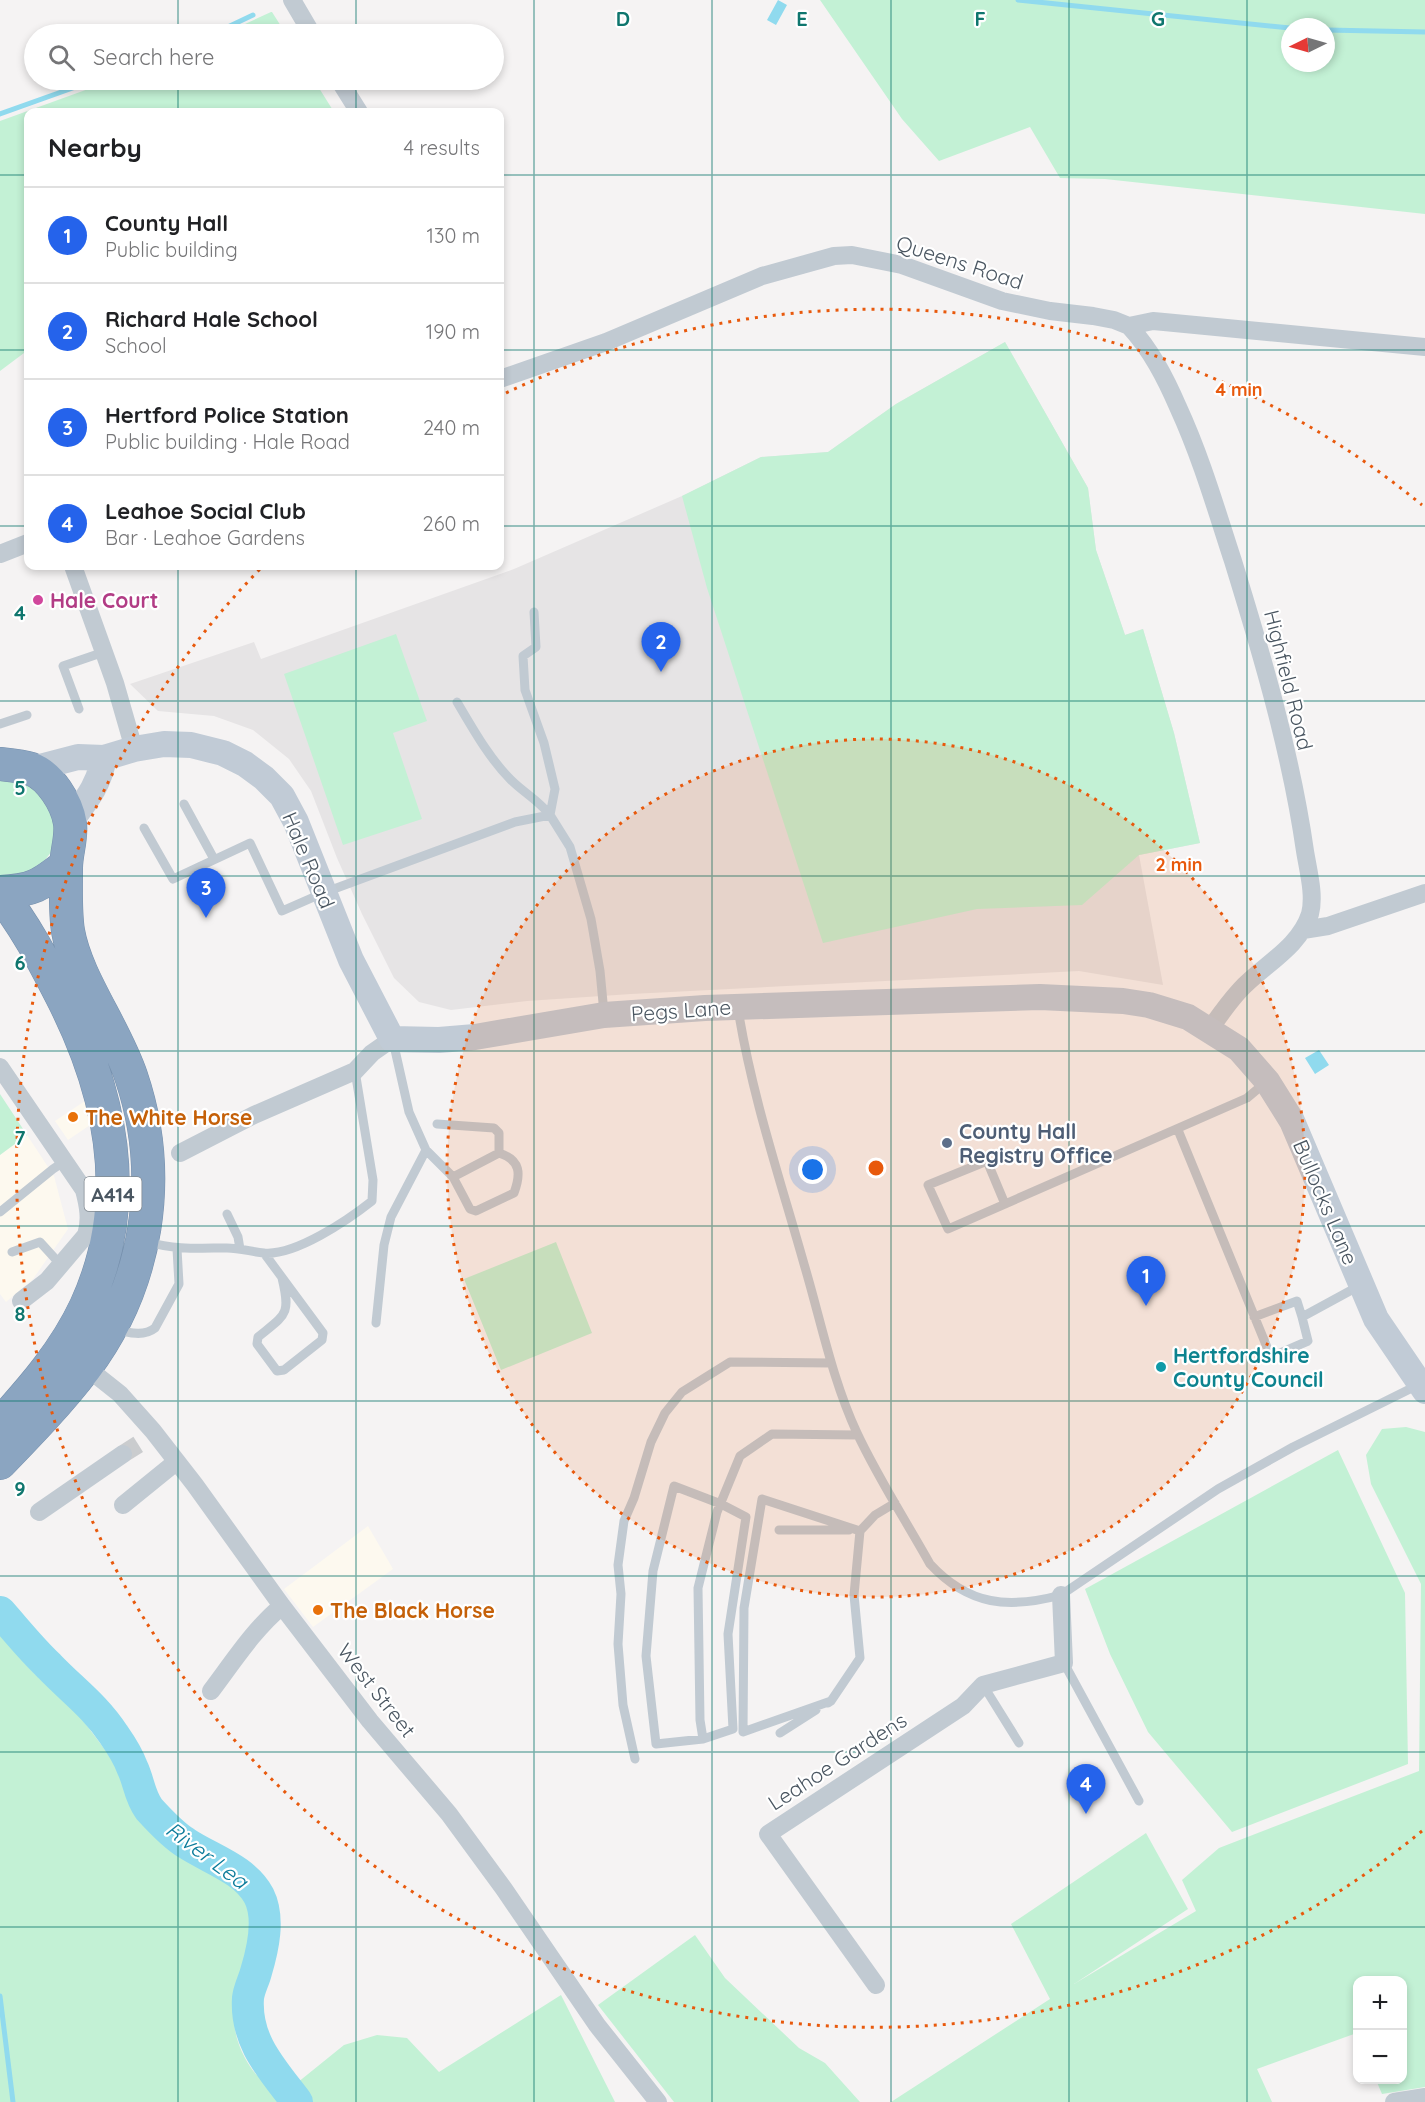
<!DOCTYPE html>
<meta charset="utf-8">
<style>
:root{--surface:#fff;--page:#f6f6f6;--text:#202124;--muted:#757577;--line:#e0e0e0;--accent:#2563eb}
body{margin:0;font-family:Quicksand,sans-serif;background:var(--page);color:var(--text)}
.controls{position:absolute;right:18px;bottom:18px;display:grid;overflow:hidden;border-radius:12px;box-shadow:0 3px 9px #0003}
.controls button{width:54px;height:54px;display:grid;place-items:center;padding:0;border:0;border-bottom:2px solid var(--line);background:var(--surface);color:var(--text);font:30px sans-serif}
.compass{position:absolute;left:1281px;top:18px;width:54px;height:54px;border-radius:50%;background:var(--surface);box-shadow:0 3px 9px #0003;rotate:265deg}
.you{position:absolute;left:813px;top:1170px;width:21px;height:21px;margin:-15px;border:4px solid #fff;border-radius:50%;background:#1a73e8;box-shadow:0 0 0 9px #1a73e833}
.badge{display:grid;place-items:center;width:39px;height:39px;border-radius:50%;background:var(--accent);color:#fff;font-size:20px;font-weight:700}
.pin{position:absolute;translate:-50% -50px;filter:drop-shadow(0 2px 3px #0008)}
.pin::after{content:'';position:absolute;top:32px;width:21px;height:18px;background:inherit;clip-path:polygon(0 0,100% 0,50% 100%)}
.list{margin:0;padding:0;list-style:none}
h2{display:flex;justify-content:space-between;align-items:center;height:78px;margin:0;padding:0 24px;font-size:26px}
h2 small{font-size:20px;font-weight:400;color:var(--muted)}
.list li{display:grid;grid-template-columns:39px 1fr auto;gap:18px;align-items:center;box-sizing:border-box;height:96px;padding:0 24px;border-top:2px solid var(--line)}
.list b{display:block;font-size:22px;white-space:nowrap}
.list p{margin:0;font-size:20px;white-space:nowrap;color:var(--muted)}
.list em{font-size:20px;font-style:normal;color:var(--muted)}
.icon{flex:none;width:33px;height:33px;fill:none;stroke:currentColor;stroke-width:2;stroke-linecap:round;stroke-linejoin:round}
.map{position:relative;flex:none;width:1425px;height:2102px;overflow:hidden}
.search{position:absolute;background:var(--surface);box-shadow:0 3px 9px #0003;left:24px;top:24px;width:480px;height:66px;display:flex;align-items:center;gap:15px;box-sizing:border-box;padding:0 21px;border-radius:33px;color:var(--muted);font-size:22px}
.panel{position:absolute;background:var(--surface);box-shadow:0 3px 9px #0003;left:24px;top:108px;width:480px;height:462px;border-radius:12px}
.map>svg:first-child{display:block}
</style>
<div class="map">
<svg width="1425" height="2102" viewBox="0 0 1425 2102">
<rect width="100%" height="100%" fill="#f5f3f3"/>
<path fill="#fdf9ef" d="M88 1099 96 1121 68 1140 55 1121Z
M27 1135 54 1176 68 1229 33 1279 6 1302 0 1294V1155Z
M368 1526 393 1569 313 1627 284 1589Z"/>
<path fill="#e6e4e5" d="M1005 342 1088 488 1096 550 1125 635 1143 629 1174 733 1200 843 1139 855 1163 985 1079 971 631 994 527 1001 451 1010 419 1002 394 978 362 914 337 858 311 791 289 759 253 730 214 716 158 711 130 684 254 642 261 659 514 569 682 496 761 457 828 452 896 404Z"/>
<path fill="#c3f1d5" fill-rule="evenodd" d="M820 0H1425V214L1105 179 1060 178 1030 127 939 161 902 119ZM1290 27H1326V63H1290Z
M272 12 286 34H223L271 12Z
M113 80H314L334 112H28V350L0 371V121Z
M1005 342 1088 488 1096 550 1125 635 1143 629 1174 733 1200 843 1139 855 1082 905 977 909 823 943 707 588 682 496 761 457 828 452 896 404Z
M396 634 427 721 393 733 422 819 343 845 284 674Z
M0 777 38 787 57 824 52 851 41 865 33 871 0 879Z
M0 1094 27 1135 0 1155Z
M556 1242 592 1333 501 1370 464 1279Z
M1406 1427 1425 1432V2087L1382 2094 1376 2080H1402V1980H1358L1357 2041 1354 2034 1257 2069 1272 2102H891L1050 1999 1011 1924 1146 1833 1188 1909 1074 1984 1196 1911 1182 1880 1219 1848 1419 1771 1421 1584 1371 1484 1366 1455 1382 1429Z
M1338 1450 1405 1593 1408 1764 1232 1832 1148 1732 1110 1654 1085 1589Z
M0 1632C13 1648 25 1666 41 1680 52 1690 66 1698 75 1710 89 1729 106 1749 117 1769 127 1786 129 1807 143 1822 157 1836 175 1852 192 1863 210 1874 237 1879 248 1900 249 1904 250 1910 251 1913 263 1969 213 1998 245 2058 258 2082 266 2083 292 2087L344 2045 377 2035 407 2038 439 2072 561 1995 615 2102H0Z
M695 1935 725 1978 799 2048 825 2063 860 2102H674L598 2005Z"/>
<path fill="#90daee" d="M778 0 787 5 776 25 767 20Z
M1319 1050 1329 1065 1315 1074 1305 1058Z"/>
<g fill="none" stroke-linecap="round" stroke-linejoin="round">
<path stroke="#90daee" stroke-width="5" d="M1018 0 1290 28
M1326 30 1425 32
M213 34 253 15
M0 114 95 80
M0 1996 13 2102"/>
<path stroke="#90daee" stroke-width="32" d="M0 1612C16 1630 31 1649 49 1666 72 1690 95 1706 114 1735 121 1745 128 1756 132 1767 139 1781 139 1795 149 1809 159 1820 173 1835 186 1843 210 1859 245 1869 259 1896 270 1918 263 1949 256 1972 254 1980 249 1989 248 1998 245 2042 273 2070 297 2102"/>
<path stroke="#caccce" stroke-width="18" stroke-dasharray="18 9" stroke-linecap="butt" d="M123 1454 142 1442"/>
<g stroke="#7690ad" stroke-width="34">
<path id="highway" d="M0 764C10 765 22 766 31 769 50 776 67 803 70 823 72 838 66 853 66 868 66 887 65 912 68 931 76 978 115 1028 131 1076 165 1176 148 1284 85 1368 59 1402 30 1432 0 1463
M0 892C32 891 41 885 66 865
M0 894C25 925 43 960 61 995 112 1094 134 1202 86 1306 65 1351 33 1388 0 1424"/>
</g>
<path stroke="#c1cad2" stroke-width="9" d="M534 612 536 647 523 656 525 690 544 743 555 789 550 815
M457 702C473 729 489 758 511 780 524 793 538 800 550 815
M79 709 63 666 104 652
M0 724 27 715
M184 804 214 859
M144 828 173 879 250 843 282 911 323 893 515 822 550 815 570 847 591 919 600 971 604 1013
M738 1009C752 1096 780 1179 804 1264 821 1321 832 1379 857 1433 878 1478 906 1521 930 1564 969 1606 1009 1609 1061 1595L1218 1489 1293 1447 1418 1385
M437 1124 494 1128 499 1133V1153
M1178 1130 1271 1357 1308 1341 1302 1317 1359 1286
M426 1150 453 1177 499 1153C521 1160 521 1174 514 1193L476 1211 470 1209 453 1177
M1005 1204 987 1161 928 1185 948 1229 1247 1098 1266 1082
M0 1212 53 1169 65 1161
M227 1214 238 1237 240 1249
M148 1242C175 1250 200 1248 227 1248 240 1248 252 1252 264 1253 295 1256 348 1220 372 1201L373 1180 355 1071
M12 1252 40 1242 60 1264
M264 1253 323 1333 322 1340 284 1370 277 1371 257 1344 258 1337C286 1314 291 1315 282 1278
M1254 1317 1297 1301 1302 1317
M376 1323 384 1245 391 1217 426 1150 409 1112 393 1041
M116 1329C128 1333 144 1337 155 1328L179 1284 177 1249
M674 1486 721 1504 746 1517 728 1634 733 1729 703 1739 656 1744 646 1656 653 1571Z
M779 1530H849
M1064 1663 1139 1801
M983 1685 1019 1743
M831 1701 743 1732 744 1608 762 1499 860 1531
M828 1703 831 1701 860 1658 854 1595 860 1531 875 1515 895 1503
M780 1733 816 1710
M703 1739 700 1720 698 1588 717 1512 740 1456 772 1434 857 1435
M635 1759 623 1705 618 1644 621 1594 618 1565 624 1521 634 1498 651 1442 665 1413 682 1392 730 1362 830 1363"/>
<path stroke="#c1cad2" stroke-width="18" d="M292 0 312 34
M339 80 359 112
M1129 326C1151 350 1165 377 1178 407 1201 457 1216 509 1233 561 1262 655 1291 753 1305 851 1308 870 1315 895 1310 914 1299 948 1263 965 1240 990 1229 1002 1219 1016 1210 1029
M500 379 606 342 762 276 834 256 852 255 902 265 1002 301 1050 311 1093 316 1114 320 1129 326 1153 321 1164 322 1425 347
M0 554 28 543
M73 566 115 683 134 749
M1303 930 1328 926 1425 893
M0 1067 84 1190C88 1205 91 1220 86 1235L47 1281 21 1301
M180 1153 254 1115 355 1071 372 1053 392 1039
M86 1367 120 1394 153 1431 195 1485 282 1606 370 1721 449 1814 504 1889 597 2025 658 2102
M123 1505 176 1462
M39 1512 123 1454
M211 1691C233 1662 254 1629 282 1606
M876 1985 768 1834 963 1706 983 1685 1064 1663 1061 1595
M1394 2102 1425 2097"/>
<path stroke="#c1cbd6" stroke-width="26" d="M32 769 78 757 104 758 134 749 164 744 191 745 223 753 245 764 264 778 282 796 296 822 351 960 392 1039 439 1040 475 1037 604 1015 705 1008 1040 997 1123 1001 1149 1005 1188 1017 1239 1049 1267 1081 1292 1121 1376 1319 1425 1391
M70 822C87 799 98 787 104 758"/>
<use href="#highway" stroke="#8ba5c1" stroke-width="33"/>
</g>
<path fill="none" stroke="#0f766e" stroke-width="1.5" stroke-opacity="0.55" d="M178 0V34M356 0V34M534 0V2102M712 0V2102M891 0V2102M1069 0V2102M1247 0V2102M178 80V112M356 80V112M0 175H28M500 175H1425M0 350H28M500 350H1425M0 526H28M500 526H1425M178 566V2102M356 566V2102M0 701H1425M0 876H1425M0 1051H1425M0 1226H1425M0 1401H1425M0 1576H1425M0 1752H1425M0 1927H1425"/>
<circle cx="876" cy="1168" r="429" fill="#e8590c" fill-opacity=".12"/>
<g fill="none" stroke="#e8590c" stroke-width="3" stroke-dasharray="3 6">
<circle cx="876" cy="1168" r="429"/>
<path d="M1422 1831A859 859 0 0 1 263 566M506 393A859 859 0 0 1 1422 505"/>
</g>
<circle fill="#d1479c" stroke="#fff" stroke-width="2" cx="38" cy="600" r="6"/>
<g fill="#e8710a" stroke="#fff" stroke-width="2">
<circle cx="73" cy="1117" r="6"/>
<circle cx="318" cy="1610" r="6"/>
</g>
<circle fill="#5c6f8a" stroke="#fff" stroke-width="2" cx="947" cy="1143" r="6"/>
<circle fill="#0f9aa8" stroke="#fff" stroke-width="2" cx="1161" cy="1367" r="6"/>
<g text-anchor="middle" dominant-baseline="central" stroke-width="4.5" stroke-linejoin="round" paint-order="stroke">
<rect fill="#fff" stroke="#808990" stroke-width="1.5" x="84.5" y="1177" width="57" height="34" rx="4.5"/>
<g font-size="20" font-weight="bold" fill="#4a5661">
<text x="113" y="1194">A414</text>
</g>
<g font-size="21" fill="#4a5661" stroke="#fff">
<text transform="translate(960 262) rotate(18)">Queens Road</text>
<text transform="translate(1289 680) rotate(76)">Highfield Road</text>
<text transform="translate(309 860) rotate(67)">Hale Road</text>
<text transform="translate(681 1010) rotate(-4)">Pegs Lane</text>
<text transform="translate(1326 1202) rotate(67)">Bullocks Lane</text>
<text transform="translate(377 1690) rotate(52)">West Street</text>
<text transform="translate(837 1761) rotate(-33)">Leahoe Gardens</text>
</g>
<g font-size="21" font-weight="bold" fill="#b23c85" stroke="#fff" text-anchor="start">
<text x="50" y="600">Hale Court</text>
</g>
<g font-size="21" font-weight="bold" fill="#c56008" stroke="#fff" text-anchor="start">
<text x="85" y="1117">The White Horse</text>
<text x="330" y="1610">The Black Horse</text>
</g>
<g font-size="21" font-weight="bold" fill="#4e5e75" stroke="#fff" text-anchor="start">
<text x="959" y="1131">County Hall<tspan x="959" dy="24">Registry Office</tspan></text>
</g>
<g font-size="21" font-weight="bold" fill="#0d838f" stroke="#fff" text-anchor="start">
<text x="1173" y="1355">Hertfordshire<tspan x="1173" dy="24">County Council</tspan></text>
</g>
<g font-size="22" font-style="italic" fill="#0c7c9b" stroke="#fff">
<text transform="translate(207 1855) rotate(37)">River Lea</text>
</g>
</g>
<g font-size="20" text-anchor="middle" font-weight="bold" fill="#0f766e" stroke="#fff" stroke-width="4.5" stroke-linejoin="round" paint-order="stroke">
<text x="623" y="26">D</text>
<text x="802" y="26">E</text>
<text x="980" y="26">F</text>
<text x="1158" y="26">G</text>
<text x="20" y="620">4</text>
<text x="20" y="795">5</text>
<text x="20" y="970">6</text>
<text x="20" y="1145">7</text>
<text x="20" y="1321">8</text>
<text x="20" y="1496">9</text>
</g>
<circle cx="876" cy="1168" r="9" fill="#e8590c" stroke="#fff" stroke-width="3"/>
<g font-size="18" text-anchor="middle" font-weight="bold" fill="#e8590c" stroke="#fff" stroke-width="4.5" stroke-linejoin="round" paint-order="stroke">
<text x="1239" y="396">4 min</text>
<text x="1179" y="871">2 min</text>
</g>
</svg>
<div class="controls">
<button>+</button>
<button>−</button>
</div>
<svg class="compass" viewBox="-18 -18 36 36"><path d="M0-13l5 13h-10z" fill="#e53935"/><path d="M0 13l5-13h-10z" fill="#757577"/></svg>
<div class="you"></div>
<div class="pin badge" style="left:1146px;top:1306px">1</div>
<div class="pin badge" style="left:661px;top:672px">2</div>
<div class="pin badge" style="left:206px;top:918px">3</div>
<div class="pin badge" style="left:1086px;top:1814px">4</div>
<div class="search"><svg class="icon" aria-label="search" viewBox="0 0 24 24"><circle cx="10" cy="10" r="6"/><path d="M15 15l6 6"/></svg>Search here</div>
<section class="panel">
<h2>Nearby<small>4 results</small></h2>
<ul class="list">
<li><span class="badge">1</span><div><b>County Hall</b><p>Public building</p></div><em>130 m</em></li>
<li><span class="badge">2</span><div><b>Richard Hale School</b><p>School</p></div><em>190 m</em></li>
<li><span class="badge">3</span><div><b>Hertford Police Station</b><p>Public building · Hale Road</p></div><em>240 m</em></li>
<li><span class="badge">4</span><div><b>Leahoe Social Club</b><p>Bar · Leahoe Gardens</p></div><em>260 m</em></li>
</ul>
</section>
</div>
